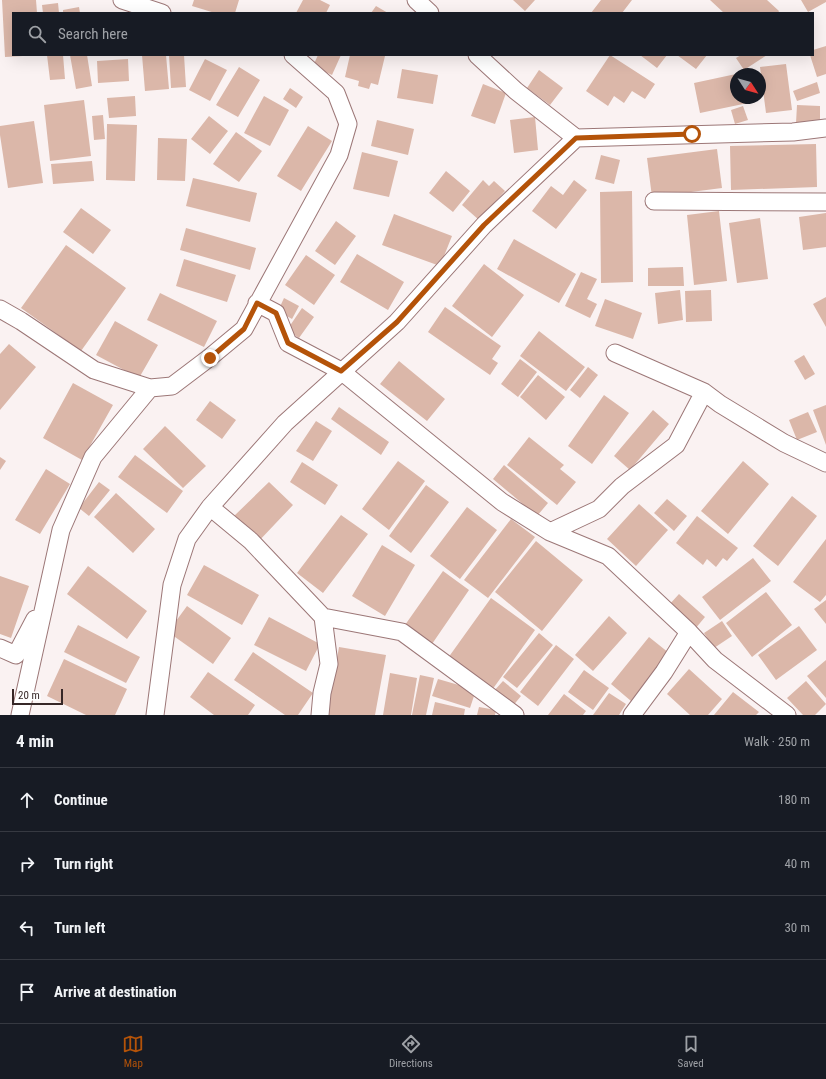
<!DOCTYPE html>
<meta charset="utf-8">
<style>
:root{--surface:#171b24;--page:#20242c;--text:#f1f3f6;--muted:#9ea1a6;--line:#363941;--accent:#b45309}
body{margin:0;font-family:"Roboto Condensed",sans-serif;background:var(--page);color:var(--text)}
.compass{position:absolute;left:730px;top:68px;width:36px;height:36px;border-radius:50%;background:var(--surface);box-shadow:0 4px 16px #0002;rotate:126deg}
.scale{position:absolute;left:12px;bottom:10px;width:51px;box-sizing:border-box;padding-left:4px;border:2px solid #362727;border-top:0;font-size:11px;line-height:14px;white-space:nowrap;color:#362727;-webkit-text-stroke:3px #fff;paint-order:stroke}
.stop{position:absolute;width:12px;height:12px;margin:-9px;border:3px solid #b45309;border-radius:50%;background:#fff}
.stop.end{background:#b45309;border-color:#fff;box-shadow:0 1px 4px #0008}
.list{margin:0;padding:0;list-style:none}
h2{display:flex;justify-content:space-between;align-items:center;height:52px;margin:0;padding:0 16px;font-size:17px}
h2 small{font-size:13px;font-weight:400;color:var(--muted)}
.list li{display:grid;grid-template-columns:26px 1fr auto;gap:12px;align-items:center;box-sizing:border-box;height:64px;padding:0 16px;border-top:1px solid var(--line)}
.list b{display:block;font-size:15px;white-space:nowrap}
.list em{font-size:13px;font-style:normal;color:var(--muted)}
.icon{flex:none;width:22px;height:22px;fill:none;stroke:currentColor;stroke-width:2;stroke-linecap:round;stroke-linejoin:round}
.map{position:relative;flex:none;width:826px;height:715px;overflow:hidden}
.search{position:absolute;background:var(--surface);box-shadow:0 4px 16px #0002;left:12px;right:12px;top:12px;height:44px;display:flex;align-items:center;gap:10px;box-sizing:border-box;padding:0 14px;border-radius:0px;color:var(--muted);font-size:15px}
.sheet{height:308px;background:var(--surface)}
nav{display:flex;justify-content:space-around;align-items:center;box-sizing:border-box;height:56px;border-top:1px solid var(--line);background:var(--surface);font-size:11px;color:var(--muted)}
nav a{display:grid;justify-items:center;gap:2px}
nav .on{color:var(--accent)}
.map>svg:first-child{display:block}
</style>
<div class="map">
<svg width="826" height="715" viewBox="0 0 826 715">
<rect width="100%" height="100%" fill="#faf2f2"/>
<path fill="#dbb7a9" d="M2 0H36L37 13H13V55H23V56L5 57Z
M194 0H239L235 13H215L192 6Z
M303 0H320L330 5 326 13H296Z
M513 0H535L525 11Z
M601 0H632L622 13H591Z
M710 0H767L779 11 778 13H724Z
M801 0H826V2L808 12Z
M58 3 59 13H43L42 5Z
M376 6 388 13H371Z
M79 7 80 13H63V10Z
M826 46V74L817 77 810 55H813V50Z
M47 55H63L65 79 50 80Z
M70 55H87L92 86 76 89Z
M142 55H166L169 89 145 91Z
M169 55H184L186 87 171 88Z
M318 55H341L332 75 313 66Z
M350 55H380L385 56 378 85 371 83 369 89 358 86 359 81 345 77Z
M610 55 655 84 645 99 632 91 624 103 614 96 608 106 586 91Z
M640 55H667L657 68Z
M677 55H707L696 69Z
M741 55H767L744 70 736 58Z
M128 59 129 81 98 83 97 61Z
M205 59 227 70 210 101 189 90Z
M786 64 792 110 766 113 760 67Z
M239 67 260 80 238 117 216 105Z
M402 69 438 75 433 104 397 98Z
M539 70 563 88 550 105 527 88Z
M736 74V98H747L748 103 700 113 694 83Z
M817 82 820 93 797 101 793 91Z
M483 84 506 93 495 124 471 116Z
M290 88 303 97 296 108 283 99Z
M135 96 136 116 109 118 107 98Z
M264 96 289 110 270 146 244 133Z
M84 100 91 156 50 161 44 105Z
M797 105 820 106V124L796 123Z
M743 106 748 120 735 124 731 110Z
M103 115 105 139 94 140 92 116Z
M209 116 228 131 210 154 191 139Z
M535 117 538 150 514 153 510 120Z
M377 120 414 129 408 155 371 146Z
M34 121 43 183 8 188 0 135V126Z
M107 124 137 125 135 181 106 180Z
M308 126 332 141 301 191 277 176Z
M236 132 262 151 239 182 213 164Z
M158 138 187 139 185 181 157 180Z
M816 144 817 187 731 190 730 146Z
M717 149 722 188 652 197 647 158Z
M362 152 398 161 389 197 353 189Z
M601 155 620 160 614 184 595 179Z
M92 161 94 181 53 184 51 164Z
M446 171 470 191 453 212 429 193Z
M193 178 257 193 250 222 186 206Z
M483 180 489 186 494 181 505 191 479 220 462 205Z
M574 180 587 190 556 229 532 211 551 186 563 195Z
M632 191 633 282 601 283 600 192Z
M81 208 111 230 93 254 63 232Z
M719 211 727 281 694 285 687 215Z
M826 213V247L803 250 799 217Z
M394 214 452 236 440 266 382 245Z
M760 218 768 279 737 283 729 223Z
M336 221 356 236 335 265 315 251Z
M186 228 256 248 250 270 180 250Z
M514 239 576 274 559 303 497 269Z
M66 245 126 288 81 351 21 308Z
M357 254 404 282 388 310 340 282Z
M306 255 335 275 314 305 285 285Z
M184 259 236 275 227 302 176 286Z
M484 264 524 295 492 337 452 306Z
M683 267 684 286H648V268Z
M581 272 597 279 587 299 597 304 590 318 565 306Z
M680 290 683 320 658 324 655 293Z
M711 290 712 321 686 322 685 291Z
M160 293 217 321 204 347 147 320Z
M826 297V327L813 304Z
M284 298 299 306 292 319 278 311Z
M605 299 642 313 633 339 595 326Z
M445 307 501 346 492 359 498 363 490 375 428 332Z
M302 308 314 317 299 338 287 330Z
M115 321 158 345 139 378 96 355Z
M539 331 585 367 566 391 520 356Z
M9 344 36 367 0 410V354Z
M804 355 815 374 805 380 794 361Z
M520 359 537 372 518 397 501 384Z
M399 361 445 399 427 421 380 384Z
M588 367 598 375 580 398 570 390Z
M538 375 565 397 546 420 520 397Z
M73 383 113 405 82 460 43 438Z
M604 395 629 413 592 464 568 446Z
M210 401 236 420 222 439 196 420Z
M826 405V445L813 410Z
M339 407 389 442 381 455 331 419Z
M653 410 669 424 630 470 614 456Z
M808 412 817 432 797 440 789 420Z
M316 421 332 431 313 461 296 451Z
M165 426 206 466 183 488 143 449Z
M529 437 564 465 560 469 576 482 557 505 507 465Z
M135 455 183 491 167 513 118 477Z
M0 457 6 461 0 470Z
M398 461 425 481 389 530 362 509Z
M743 461 769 484 728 534 701 511Z
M302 462 338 485 325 505 290 482Z
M504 465 548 503 537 516 493 479Z
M46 469 70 484 40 534 15 520Z
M99 482 110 490 89 516 79 508Z
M269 482 293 505 257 543 232 518Z
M426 485 449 502 411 553 389 536Z
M116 493 155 529 133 553 94 517Z
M792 496 817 516 778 566 753 546Z
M667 499 687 516 674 531 654 513Z
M639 504 668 530 636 566 607 539Z
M467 507 497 530 460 579 430 556Z
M341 515 368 534 323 593 297 573Z
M697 516 738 548 727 561 723 558 716 567 707 559 703 565 676 543Z
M511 519 535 537 488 598 464 580Z
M826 539V595L820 602 793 582Z
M536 541 583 580 542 631 495 592Z
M382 545 415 565 385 616 352 596Z
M753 558 771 581 720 620 702 597Z
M204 565 259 595 242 625 187 595Z
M88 566 147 611 127 639 67 594Z
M443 571 469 590 432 644 405 625Z
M0 576 29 586 11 638 0 634Z
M766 592 792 625 752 657 726 623Z
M679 594 705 617 695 629 668 606Z
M491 598 535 630 492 690 448 658Z
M826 600V624L814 609Z
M187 606 231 638 213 664 168 632Z
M609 616 627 633 593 671 575 655Z
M269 617 320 644 306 671 254 645Z
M722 621 732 636 714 648 704 633Z
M78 625 140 657 126 683 64 652Z
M799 626 817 650 776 680 758 655Z
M539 633 553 645 517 688 503 677Z
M649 637 669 653 631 701 611 684Z
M556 645 574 659 538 706 520 692Z
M339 647 386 655 375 715H327Z
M253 652 313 693 298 715H285L234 680Z
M64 659 127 689 115 715H86L47 696Z
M826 660V698L807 676Z
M689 669 722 699 708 715H690L667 694Z
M584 670 609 688 593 710 568 692Z
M208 672 255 705 248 715H214L190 697Z
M390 673 417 678 411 715H383Z
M420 675 434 678 426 715H412Z
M438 679 476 690 470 708 432 696Z
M503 681 521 696 512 707 493 692Z
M806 681 826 704 815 715H803L787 698Z
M733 692 759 712 756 715H714Z
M609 693 626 704 619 715H593Z
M564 694 586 711 583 715H548Z
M435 702 465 709 464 715H432Z
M479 707 496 710 495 715H477Z"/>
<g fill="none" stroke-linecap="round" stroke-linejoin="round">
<g stroke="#9c7777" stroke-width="19">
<path id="street" d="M122 0 162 13
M416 0 430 13
M477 55 516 91 576 138 793 132 826 128
M654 201 826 202
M257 303 276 313 288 343 341 371 502 502 550 532 608 556 689 632 715 660 787 715
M0 309 21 321 94 370 150 388 172 386 209 358 244 329 339 155 348 124 336 93 293 55
M615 353 704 392 720 404 784 443 826 463
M210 507 251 541 323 617 402 632 515 715
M550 532 599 509 622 486 676 445 704 392
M0 648 16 655 35 619
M20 715 61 530 93 457 150 388
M155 715 172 585 187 539 210 507 285 423 397 322 484 225 576 138
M320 715 322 693 329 664 323 617
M632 715 664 672 689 632"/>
</g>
<use href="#street" stroke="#fff" stroke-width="17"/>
</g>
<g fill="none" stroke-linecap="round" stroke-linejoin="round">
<path stroke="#b45309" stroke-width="5" d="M210 358 244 329 257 303 276 313 288 343 341 371 397 322 484 225 576 138 692 134"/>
</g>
</svg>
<svg class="compass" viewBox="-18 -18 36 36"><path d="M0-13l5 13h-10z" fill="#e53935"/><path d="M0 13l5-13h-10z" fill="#9ea1a6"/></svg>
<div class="scale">20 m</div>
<div class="stop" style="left:692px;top:134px"></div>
<div class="stop end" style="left:210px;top:358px"></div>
<div class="search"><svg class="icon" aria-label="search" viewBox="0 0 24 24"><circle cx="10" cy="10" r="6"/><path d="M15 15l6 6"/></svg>Search here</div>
</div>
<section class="sheet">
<h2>4 min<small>Walk · 250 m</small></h2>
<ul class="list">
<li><svg class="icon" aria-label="ahead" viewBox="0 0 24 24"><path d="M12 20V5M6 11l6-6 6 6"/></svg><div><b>Continue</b></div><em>180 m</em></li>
<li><svg class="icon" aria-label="right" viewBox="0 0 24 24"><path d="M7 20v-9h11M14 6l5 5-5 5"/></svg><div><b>Turn right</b></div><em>40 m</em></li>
<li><svg class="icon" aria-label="left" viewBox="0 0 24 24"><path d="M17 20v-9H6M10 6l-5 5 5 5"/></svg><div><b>Turn left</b></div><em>30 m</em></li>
<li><svg class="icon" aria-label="arrive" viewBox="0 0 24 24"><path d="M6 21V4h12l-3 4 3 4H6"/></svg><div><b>Arrive at destination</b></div></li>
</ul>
</section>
<nav>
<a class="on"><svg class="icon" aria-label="map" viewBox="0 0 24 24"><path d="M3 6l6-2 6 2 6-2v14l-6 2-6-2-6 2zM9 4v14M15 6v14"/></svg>Map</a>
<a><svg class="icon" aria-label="directions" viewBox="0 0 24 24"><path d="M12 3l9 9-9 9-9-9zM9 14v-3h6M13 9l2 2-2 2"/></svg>Directions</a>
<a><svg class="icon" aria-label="saved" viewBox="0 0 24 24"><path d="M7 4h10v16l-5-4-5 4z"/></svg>Saved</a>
</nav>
